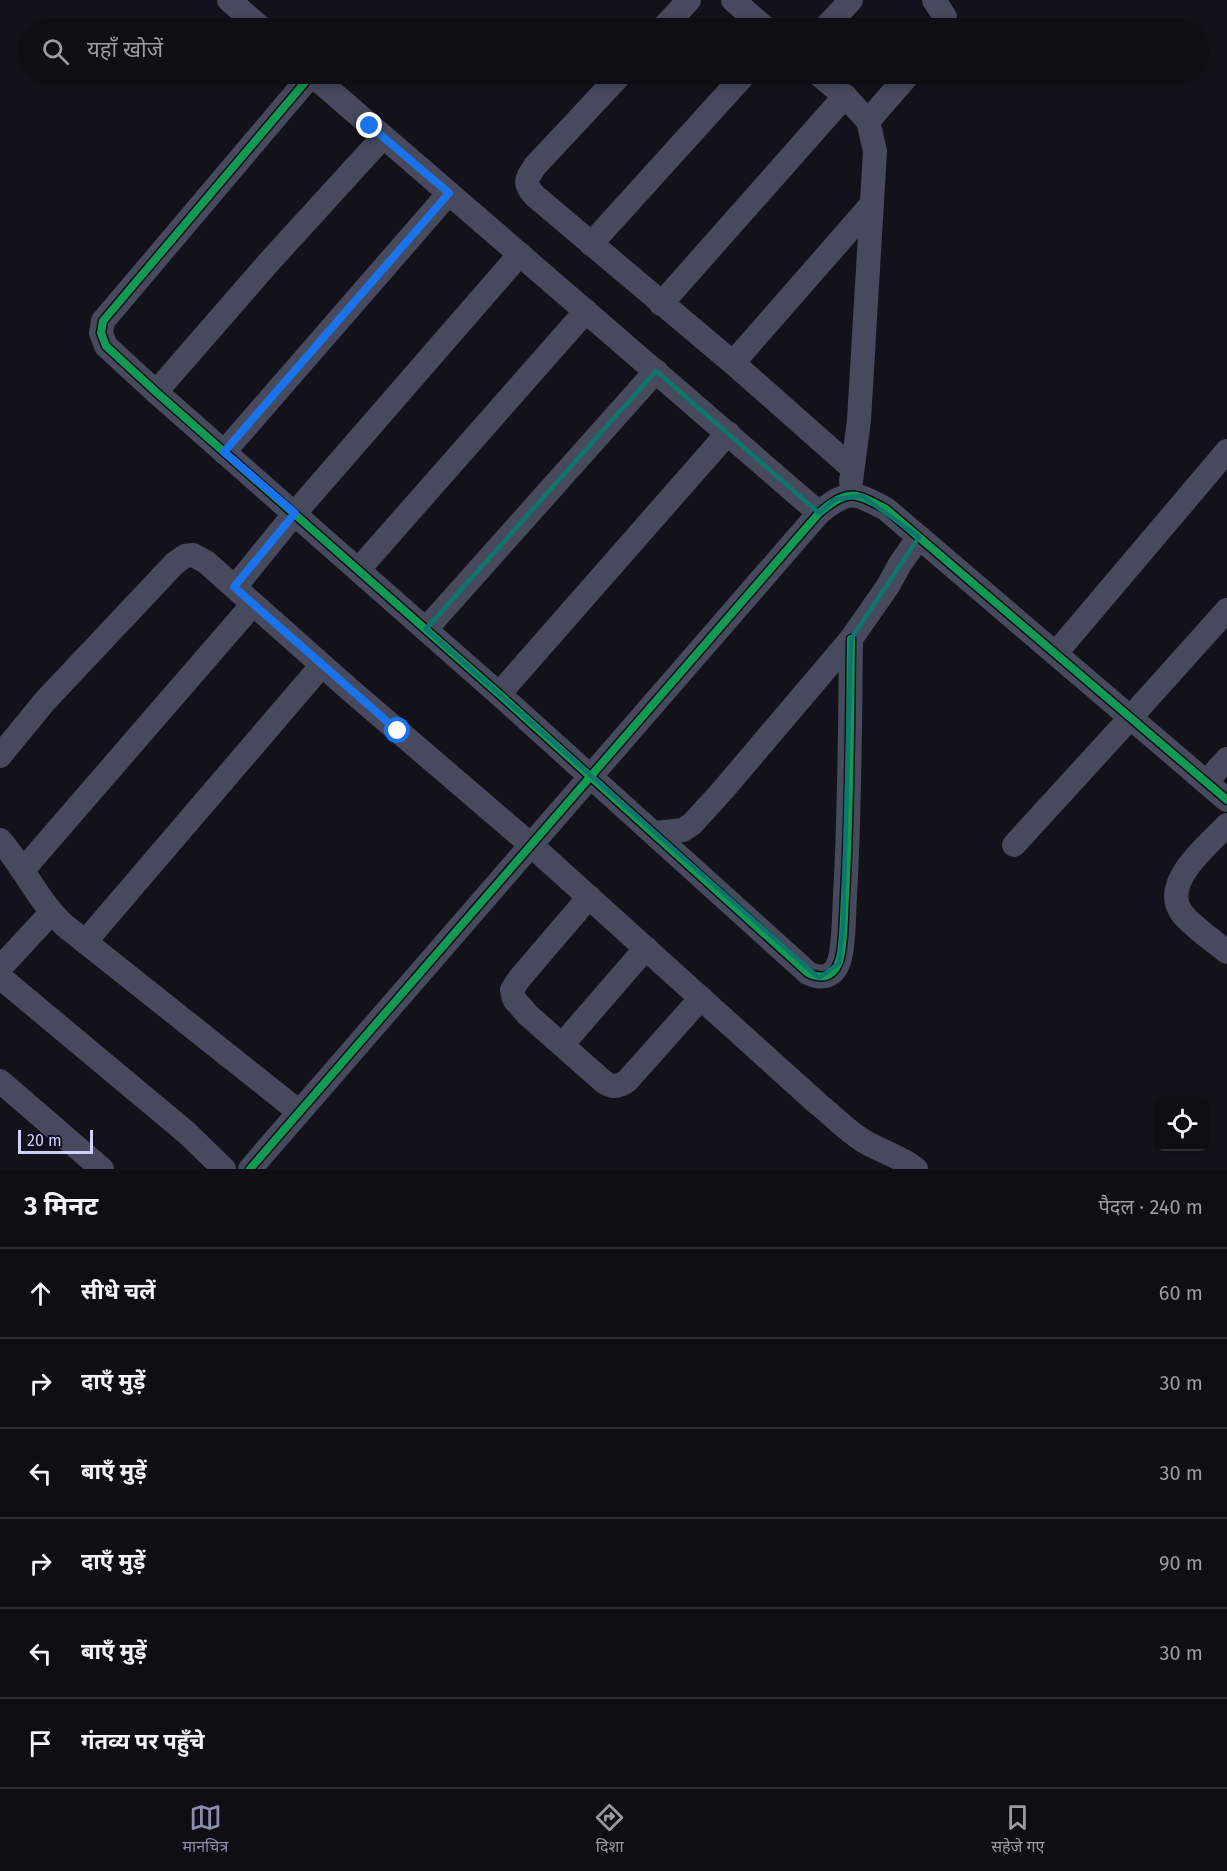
<!DOCTYPE html>
<html lang="hi">
<head>
<meta charset="utf-8">
<style>
	:root { --surface:#0e0e14; --page:#17171d; --text:#f1f3f6; --muted:#9b9ca0; --line:#2e2e34; --accent:#8c8eae }
	body { margin:0; font-family:"Fira Sans","Noto Sans Devanagari",sans-serif; background:var(--page); color:var(--text) }
	.controls { position:absolute; right:18px; bottom:18px; display:grid; overflow:hidden; border-radius:9px; box-shadow:0 3px 9px #0003 }
	.controls button { width:54px; height:54px; display:grid; place-items:center; padding:0; border:0; border-bottom:2px solid var(--line); background:var(--surface); color:var(--text); font:30px sans-serif }
	.scale { position:absolute; left:18px; bottom:15px; width:75px; box-sizing:border-box; padding-left:6px; border:3px solid #ced0fd; border-top:0; font-size:16px; line-height:21px; white-space:nowrap; color:#ced0fd; -webkit-text-stroke:4px #0e0e1f; paint-order:stroke }
	.stop { position:absolute; width:18px; height:18px; margin:-14px; border:4px solid #1a73e8; border-radius:50%; background:#fff }
	.stop.end { background:#1a73e8; border-color:#fff; box-shadow:0 2px 6px #0008 }
	.list { margin:0; padding:0; list-style:none }
	h2 { display:flex; justify-content:space-between; align-items:center; height:78px; margin:0; padding:0 24px; font-size:26px }
	h2 small { font-size:20px; font-weight:400; color:var(--muted) }
	.list li { display:grid; grid-template-columns:39px 1fr auto; gap:18px; align-items:center; box-sizing:border-box; height:90px; padding:0 24px; border-top:2px solid var(--line) }
	.list b { display:block; font-size:22px; white-space:nowrap }
	.list em { font-size:20px; font-style:normal; color:var(--muted) }
	.icon { flex:none; width:33px; height:33px; fill:none; stroke:currentColor; stroke-width:2; stroke-linecap:round; stroke-linejoin:round }
	.map { position:relative; flex:none; width:1227px; height:1169px; overflow:hidden }
	.search { position:absolute; background:var(--surface); box-shadow:0 3px 9px #0003; left:18px; right:18px; top:18px; height:66px; display:flex; align-items:center; gap:15px; box-sizing:border-box; padding:0 21px; border-radius:33px; color:var(--muted); font-size:22px }
	.sheet { height:618px; background:var(--surface) }
	nav { display:flex; justify-content:space-around; align-items:center; box-sizing:border-box; height:84px; border-top:2px solid var(--line); background:var(--surface); font-size:16px; color:var(--muted) }
	nav a { display:grid; justify-items:center; gap:3px }
	nav .on { color:var(--accent) }
	.map>svg:first-child { display:block }
	.lines { fill:none; stroke-linecap:round; stroke-linejoin:round }
	.minor { stroke:#47495c; stroke-width:24 }
	.cycleway-casing { stroke:#0e0e1f; stroke-width:11 }
	.cycleway { stroke:#139951; stroke-width:8 }
	.route { stroke:#1a73e8; stroke-width:8 }
	.marked { fill:none; stroke:#0f766e; stroke-width:4.5; stroke-linejoin:round }
</style>
</head>
<body>
<div class="map">
<svg width="1227" height="1169" viewBox="0 0 1227 1169">
	<rect width="100%" height="100%" fill="#12121b"/>
	<g class="lines">
		<g class="minor">
			<path d="M229,0l32,28"/>
			<path d="M733,0l32,28"/>
			<path d="M934,0l11,17 -1,11"/>
			<path d="M663,28l26,-28"/>
			<path d="M825,28l26,-28"/>
			<path d="M311,74l508,439"/>
			<path d="M312,74l-209,247 -2,12 5,13 50,46 343,302 309,279c12,6 24,5 30,-9 6,-12 6,-53 7,-68 5,-86 5,-172 6,-257"/>
			<path d="M621,74l-86,92c-9,14 -12,17 0,30l198,167 119,105"/>
			<path d="M818,74l27,22 23,25 7,30 -16,269 -8,61"/>
			<path d="M868,121l41,-47"/>
			<path d="M591,244l154,-170"/>
			<path d="M661,304l184,-208"/>
			<path d="M733,363l139,-159"/>
			<path d="M156,392l113,-130 114,-125"/>
			<path d="M224,452l225,-259"/>
			<path d="M359,569l227,-258"/>
			<path d="M235,587l60,-74 225,-259"/>
			<path d="M426,629l230,-258"/>
			<path d="M1056,653l171,-202"/>
			<path d="M499,694l229,-261"/>
			<path d="M0,756l45,-55 130,-138 10,-7 8,-1 13,7 143,127 182,156 286,258c15,12 29,27 45,37 17,11 38,16 54,29"/>
			<path d="M1206,782l21,-23"/>
			<path d="M1227,825c-19,20 -66,57 -46,87 8,12 34,30 46,40"/>
			<path d="M654,833l29,-3 9,-6 31,-34 128,-151 37,-53 12,-22 19,-27"/>
			<path d="M0,840c24,27 38,61 64,85l234,186"/>
			<path d="M1014,845l117,-128 96,-107"/>
			<path d="M23,870l230,-266"/>
			<path d="M589,897l-70,82 -7,11 2,9 14,16 76,67c9,6 14,5 23,-1l74,-83"/>
			<path d="M85,942l237,-277"/>
			<path d="M0,968l51,-55"/>
			<path d="M0,977l187,156 37,36"/>
			<path d="M562,1045l84,-97"/>
			<path d="M0,1081l102,88"/>
			<path d="M250,1169l569,-656c29,-24 35,-21 67,-4l341,291"/>
		</g>
		<g class="cycleway-casing">
			<g id="cycleway">
				<path d="M312,74l-209,247 -2,12 5,13 50,46 343,302 309,279c12,6 24,5 30,-9 6,-12 6,-53 7,-68 5,-86 5,-172 6,-257"/>
				<path d="M250,1169l569,-656c29,-24 35,-21 67,-4l341,291"/>
			</g>
		</g>
		<use href="#cycleway" class="cycleway"/>
	</g>
	<g class="lines">
		<path class="route" d="M370,126l79,67 -225,259 71,61 -61,74 164,144"/>
	</g>
	<path class="marked" d="M656,371l163,142 16,-14 27,-3 57,41 -68,102 -8,288 -4,36 -20,15 -393,-349z"/>
</svg>
<div class="controls">
<button><svg class="icon" aria-label="locate" viewBox="0 0 24 24"><circle cx="12" cy="12" r="6"/><path d="M12 2v4M12 18v4M2 12h4M18 12h4"/></svg></button>
</div>
<div class="scale">20 m</div>
<div class="stop" style="left:398px;top:731px"></div>
<div class="stop end" style="left:370px;top:126px"></div>
<div class="search"><svg class="icon" aria-label="search" viewBox="0 0 24 24"><circle cx="10" cy="10" r="6"/><path d="M15 15l6 6"/></svg>यहाँ खोजें</div>
</div>
<section class="sheet">
<h2>3 मिनट<small>पैदल · 240 m</small></h2>
<ul class="list">
<li><svg class="icon" aria-label="ahead" viewBox="0 0 24 24"><path d="M12 20V5M6 11l6-6 6 6"/></svg><div><b>सीधे चलें</b></div><em>60 m</em></li>
<li><svg class="icon" aria-label="right" viewBox="0 0 24 24"><path d="M7 20v-9h11M14 6l5 5-5 5"/></svg><div><b>दाएँ मुड़ें</b></div><em>30 m</em></li>
<li><svg class="icon" aria-label="left" viewBox="0 0 24 24"><path d="M17 20v-9H6M10 6l-5 5 5 5"/></svg><div><b>बाएँ मुड़ें</b></div><em>30 m</em></li>
<li><svg class="icon" aria-label="right" viewBox="0 0 24 24"><path d="M7 20v-9h11M14 6l5 5-5 5"/></svg><div><b>दाएँ मुड़ें</b></div><em>90 m</em></li>
<li><svg class="icon" aria-label="left" viewBox="0 0 24 24"><path d="M17 20v-9H6M10 6l-5 5 5 5"/></svg><div><b>बाएँ मुड़ें</b></div><em>30 m</em></li>
<li><svg class="icon" aria-label="arrive" viewBox="0 0 24 24"><path d="M6 21V4h12l-3 4 3 4H6"/></svg><div><b>गंतव्य पर पहुँचे</b></div></li>
</ul>
</section>
<nav>
<a class="on"><svg class="icon" aria-label="map" viewBox="0 0 24 24"><path d="M3 6l6-2 6 2 6-2v14l-6 2-6-2-6 2zM9 4v14M15 6v14"/></svg>मानचित्र</a>
<a><svg class="icon" aria-label="directions" viewBox="0 0 24 24"><path d="M12 3l9 9-9 9-9-9zM9 14v-3h6M13 9l2 2-2 2"/></svg>दिशा</a>
<a><svg class="icon" aria-label="saved" viewBox="0 0 24 24"><path d="M7 4h10v16l-5-4-5 4z"/></svg>सहेजे गए</a>
</nav>
</body>
</html>
